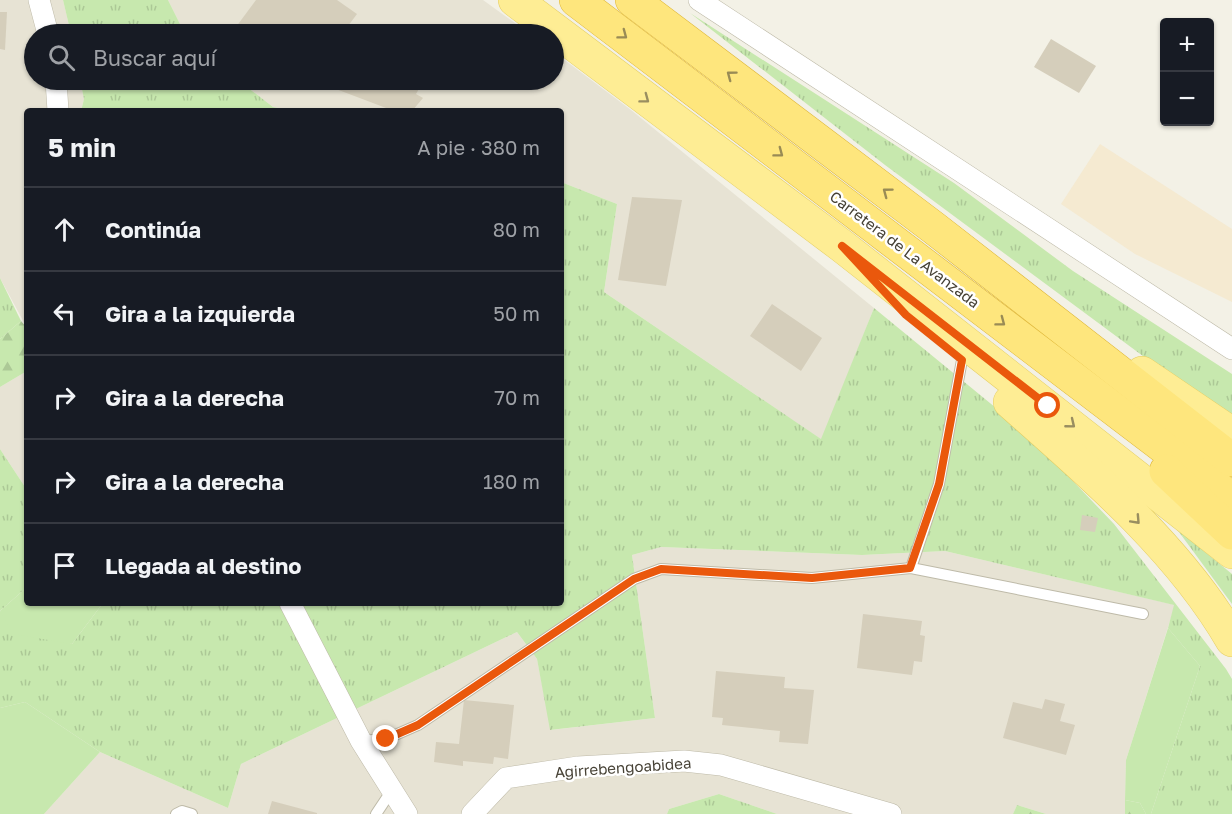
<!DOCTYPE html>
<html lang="es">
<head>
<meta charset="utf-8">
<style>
	:root { --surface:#171b24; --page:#20242c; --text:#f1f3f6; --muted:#9ea1a6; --line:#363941 }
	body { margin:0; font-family:"Golos Text",sans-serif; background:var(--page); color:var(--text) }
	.controls { position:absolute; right:18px; top:18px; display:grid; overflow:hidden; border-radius:6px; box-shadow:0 2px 4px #0004 }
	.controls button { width:54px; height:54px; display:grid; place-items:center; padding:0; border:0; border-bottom:2px solid var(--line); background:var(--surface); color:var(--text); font:30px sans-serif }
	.stop { position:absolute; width:18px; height:18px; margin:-14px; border:4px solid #ea580c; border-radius:50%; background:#fff }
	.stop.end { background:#ea580c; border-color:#fff; box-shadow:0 2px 6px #0008 }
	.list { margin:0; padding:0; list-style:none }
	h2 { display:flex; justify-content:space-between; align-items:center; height:78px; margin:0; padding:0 24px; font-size:26px }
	h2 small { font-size:20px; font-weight:400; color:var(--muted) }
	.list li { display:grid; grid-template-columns:39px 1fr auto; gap:18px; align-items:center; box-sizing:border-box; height:84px; padding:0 24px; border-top:2px solid var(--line) }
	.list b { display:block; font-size:22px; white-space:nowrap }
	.list em { font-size:20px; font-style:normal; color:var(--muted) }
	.icon { flex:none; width:33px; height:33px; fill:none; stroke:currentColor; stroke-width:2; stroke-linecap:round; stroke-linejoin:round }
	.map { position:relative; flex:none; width:1232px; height:814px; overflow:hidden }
	.search { position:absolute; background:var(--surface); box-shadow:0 2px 4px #0004; left:24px; top:24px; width:540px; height:66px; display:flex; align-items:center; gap:15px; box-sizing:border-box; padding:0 21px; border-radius:33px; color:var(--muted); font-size:22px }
	.panel { position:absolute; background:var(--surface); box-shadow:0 2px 4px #0004; left:24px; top:108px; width:540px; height:498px; border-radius:6px }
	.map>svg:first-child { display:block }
	.residential { fill:#e7e3d4 }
	.commercial { fill:#f5ead1 }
	.grass { fill:url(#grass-tufts) }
	.forest { fill:url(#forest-firs) }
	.green { fill:#c7e8ae }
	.building { fill:#d5cebb }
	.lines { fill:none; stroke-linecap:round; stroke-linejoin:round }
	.service-casing { stroke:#bebaa8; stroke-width:12 }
	.minor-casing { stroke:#bebaa8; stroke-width:22 }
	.primary-casing { stroke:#e4cd63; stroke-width:34 }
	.trunk-casing { stroke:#deb535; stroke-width:34 }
	.service { stroke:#fff; stroke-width:10 }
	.minor { stroke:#fff; stroke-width:21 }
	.primary { stroke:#feed94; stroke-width:33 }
	.trunk { stroke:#fee67d; stroke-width:33 }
	.oneway { stroke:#998b55 }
	.oneway2 { stroke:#998e60 }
	.route { stroke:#ea580c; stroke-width:8 }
	.labels { text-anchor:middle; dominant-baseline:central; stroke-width:5; stroke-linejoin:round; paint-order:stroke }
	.street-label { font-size:15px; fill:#464135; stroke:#fff }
</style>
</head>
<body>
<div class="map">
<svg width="1232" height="814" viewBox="0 0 1232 814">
	<defs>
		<pattern id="grass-tufts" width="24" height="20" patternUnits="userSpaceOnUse" patternTransform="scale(1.5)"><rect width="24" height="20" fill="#c7e8ae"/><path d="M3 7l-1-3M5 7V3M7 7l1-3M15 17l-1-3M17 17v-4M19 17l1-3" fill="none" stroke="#acc896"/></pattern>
		<pattern id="forest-firs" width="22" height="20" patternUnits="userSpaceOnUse" patternTransform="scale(1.5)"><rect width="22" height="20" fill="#c7e8ae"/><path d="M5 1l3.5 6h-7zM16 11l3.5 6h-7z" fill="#acc896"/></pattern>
	</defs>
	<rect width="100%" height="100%" fill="#f3f1e6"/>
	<g class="residential">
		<path d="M0,0h63l8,34h-37v46h46l4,19 -3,12h-54v217l-27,-50z"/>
		<path d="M168,0h315l47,34h-345z"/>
		<path d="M554,52l77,58 243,198 -52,132 -218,-148 13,-88 -56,-22v-71h-269l-19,-4 -35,-27h316z"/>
		<path d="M27,371v119l-27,-41v-62z"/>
		<path d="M661,547l201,8 83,-4 230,54 -49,155 -1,54h-79l-29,-9 -4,9h-236l-58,-20 -50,15 -2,5h-623l56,-62 128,56 13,-44 276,-132 20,27 14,71 104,-12 -23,-163z"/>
	</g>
	<path class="commercial" d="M1100,144l132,85v73l-97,-48 -74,-50z"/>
	<g class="grass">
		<path d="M63,0h105l17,34h-114z"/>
		<path d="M690,13l264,170 119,88 159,103v48l-347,-257z"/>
		<path d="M80,80h158l35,27 19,4h-211l3,-12z"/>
		<path d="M561,182l56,22 -13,88 217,147 53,-131 155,127 85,89 112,145 6,10v135h-81l49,-148 -32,-38 6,-23 -229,-54 -83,4 -201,-8 -29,8 23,163 -105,12 -13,-71 -20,-27 -276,132 -13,44 -128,-56 -75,-50 -25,6v-259l27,41v97l-27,24 72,33 31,-41h458z"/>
		<path d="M0,278l21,43 -21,18z"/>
		<path d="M1176,528l56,46v30z"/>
		<path d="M719,794l58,20h-110l2,-5z"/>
	</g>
	<g class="forest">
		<path d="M21,321l6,7v43l-27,16v-48z"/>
		<path d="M1125,800l15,3 6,11h-21z"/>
		<path d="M1017,805l29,9h-33z"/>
	</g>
	<g class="green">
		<path d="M27,587v16h76l-31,41 -59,-10 -13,-23z"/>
		<path d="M1168,628l32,38 -49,148h-5l-6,-11 -15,-3 1,-40z"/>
		<path d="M25,702l75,50 -56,62h-44v-106z"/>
	</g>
	<g class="building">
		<path d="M256,0h81l20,14 -15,20h-104l-5,-3z"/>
		<path d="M0,12h7l-2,38 -5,-1z"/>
		<path d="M361,26l13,8h-19z"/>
		<path d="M1051,39l45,27 -17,27 -45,-26z"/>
		<path d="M322,80h87l11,7 -4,7 7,4 -11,13h-18l-74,-28z"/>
		<path d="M632,197l50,3 -16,86 -48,-6z"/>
		<path d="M772,304l50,34 -21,33 -51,-35z"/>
		<path d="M1082,515l16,3 -3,14 -15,-2z"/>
		<path d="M863,614l59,7 -2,14 5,1 -3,26 -8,-1 -2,14 -55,-7z"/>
		<path d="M716,671l69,6 -1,11 30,2 -6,54 -29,-2 1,-11 -58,-6 1,-7 -11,-1z"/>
		<path d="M1045,699l20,5 -5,17 15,4 -9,30 -63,-17 10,-36 29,7z"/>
		<path d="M464,700l50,5 -6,54 -14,-2 -1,7 -30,-3v5l-29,-4 2,-20 23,2z"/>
		<path d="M272,801l45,12v1h-49z"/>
	</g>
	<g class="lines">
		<g class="service-casing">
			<g id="service">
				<path d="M911,568l28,-84 23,-124"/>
				<path d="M361,741l25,-2 32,-14 216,-146 27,-10 151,9 99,-10 232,46"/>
				<path d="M176,814l6,-3 10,3"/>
				<path d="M376,814l16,-24"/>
			</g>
		</g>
		<g class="minor-casing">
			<g id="minor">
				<path d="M39,0l9,34"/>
				<path d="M699,0l533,349"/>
				<path d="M56,80l2,31"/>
				<path d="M290,603l71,138 46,73"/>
				<path d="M472,814l34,-36 72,-11 106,-6 37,4 170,49"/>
			</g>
		</g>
		<g class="primary-casing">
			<g id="primary">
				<path d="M515,0l327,246 390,306"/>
				<path d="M1142,373l90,61"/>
				<path d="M1010,402c79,70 169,146 222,238"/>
			</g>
		</g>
		<g class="trunk-casing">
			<g id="trunk">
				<path d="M576,0l656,499"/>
				<path d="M632,0l302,228 298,232"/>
				<path d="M1166,471l66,62"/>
			</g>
		</g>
		<use href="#service" class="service"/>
		<use href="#minor" class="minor"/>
		<use href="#primary" class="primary"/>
		<use href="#trunk" class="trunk"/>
	</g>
	<defs><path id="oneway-chevron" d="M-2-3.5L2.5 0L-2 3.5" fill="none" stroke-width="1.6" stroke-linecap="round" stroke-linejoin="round" transform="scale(1.5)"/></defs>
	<g class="oneway">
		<use href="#oneway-chevron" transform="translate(623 35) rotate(37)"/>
		<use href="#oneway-chevron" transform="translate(731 75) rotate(-143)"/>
		<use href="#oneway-chevron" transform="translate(779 153) rotate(37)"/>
		<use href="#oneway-chevron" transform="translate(887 192) rotate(-143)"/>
		<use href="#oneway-chevron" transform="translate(1001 322) rotate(37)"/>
	</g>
	<g class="oneway2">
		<use href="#oneway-chevron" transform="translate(645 99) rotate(37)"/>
		<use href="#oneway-chevron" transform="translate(1071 424) rotate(39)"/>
		<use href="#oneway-chevron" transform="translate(1136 520) rotate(47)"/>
	</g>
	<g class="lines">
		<path class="route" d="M386,739l32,-14 216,-146 27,-10 151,9 98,-10 29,-84 23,-124 -56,-45 -64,-69 206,160"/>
	</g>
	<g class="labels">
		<g class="street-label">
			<text transform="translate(905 249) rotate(37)">Carretera de La Avanzada</text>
			<text transform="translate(623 767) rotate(-4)">Agirrebengoabidea</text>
		</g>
	</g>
</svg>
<div class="controls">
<button>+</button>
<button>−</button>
</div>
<div class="stop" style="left:1048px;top:406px"></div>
<div class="stop end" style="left:386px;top:739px"></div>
<div class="search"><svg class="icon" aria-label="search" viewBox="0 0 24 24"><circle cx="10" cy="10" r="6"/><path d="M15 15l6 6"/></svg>Buscar aquí</div>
<section class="panel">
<h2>5 min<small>A pie · 380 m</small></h2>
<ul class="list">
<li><svg class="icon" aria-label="ahead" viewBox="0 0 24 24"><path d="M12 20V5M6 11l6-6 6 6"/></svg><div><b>Continúa</b></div><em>80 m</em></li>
<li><svg class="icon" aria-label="left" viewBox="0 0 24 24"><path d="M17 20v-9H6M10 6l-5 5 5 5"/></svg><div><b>Gira a la izquierda</b></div><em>50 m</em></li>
<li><svg class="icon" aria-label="right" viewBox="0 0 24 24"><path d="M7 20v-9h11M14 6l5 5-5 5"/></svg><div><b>Gira a la derecha</b></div><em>70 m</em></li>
<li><svg class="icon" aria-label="right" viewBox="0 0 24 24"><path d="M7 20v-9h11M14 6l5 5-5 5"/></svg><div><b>Gira a la derecha</b></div><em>180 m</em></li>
<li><svg class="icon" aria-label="arrive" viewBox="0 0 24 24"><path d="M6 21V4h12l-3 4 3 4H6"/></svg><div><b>Llegada al destino</b></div></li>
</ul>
</section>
</div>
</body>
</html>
